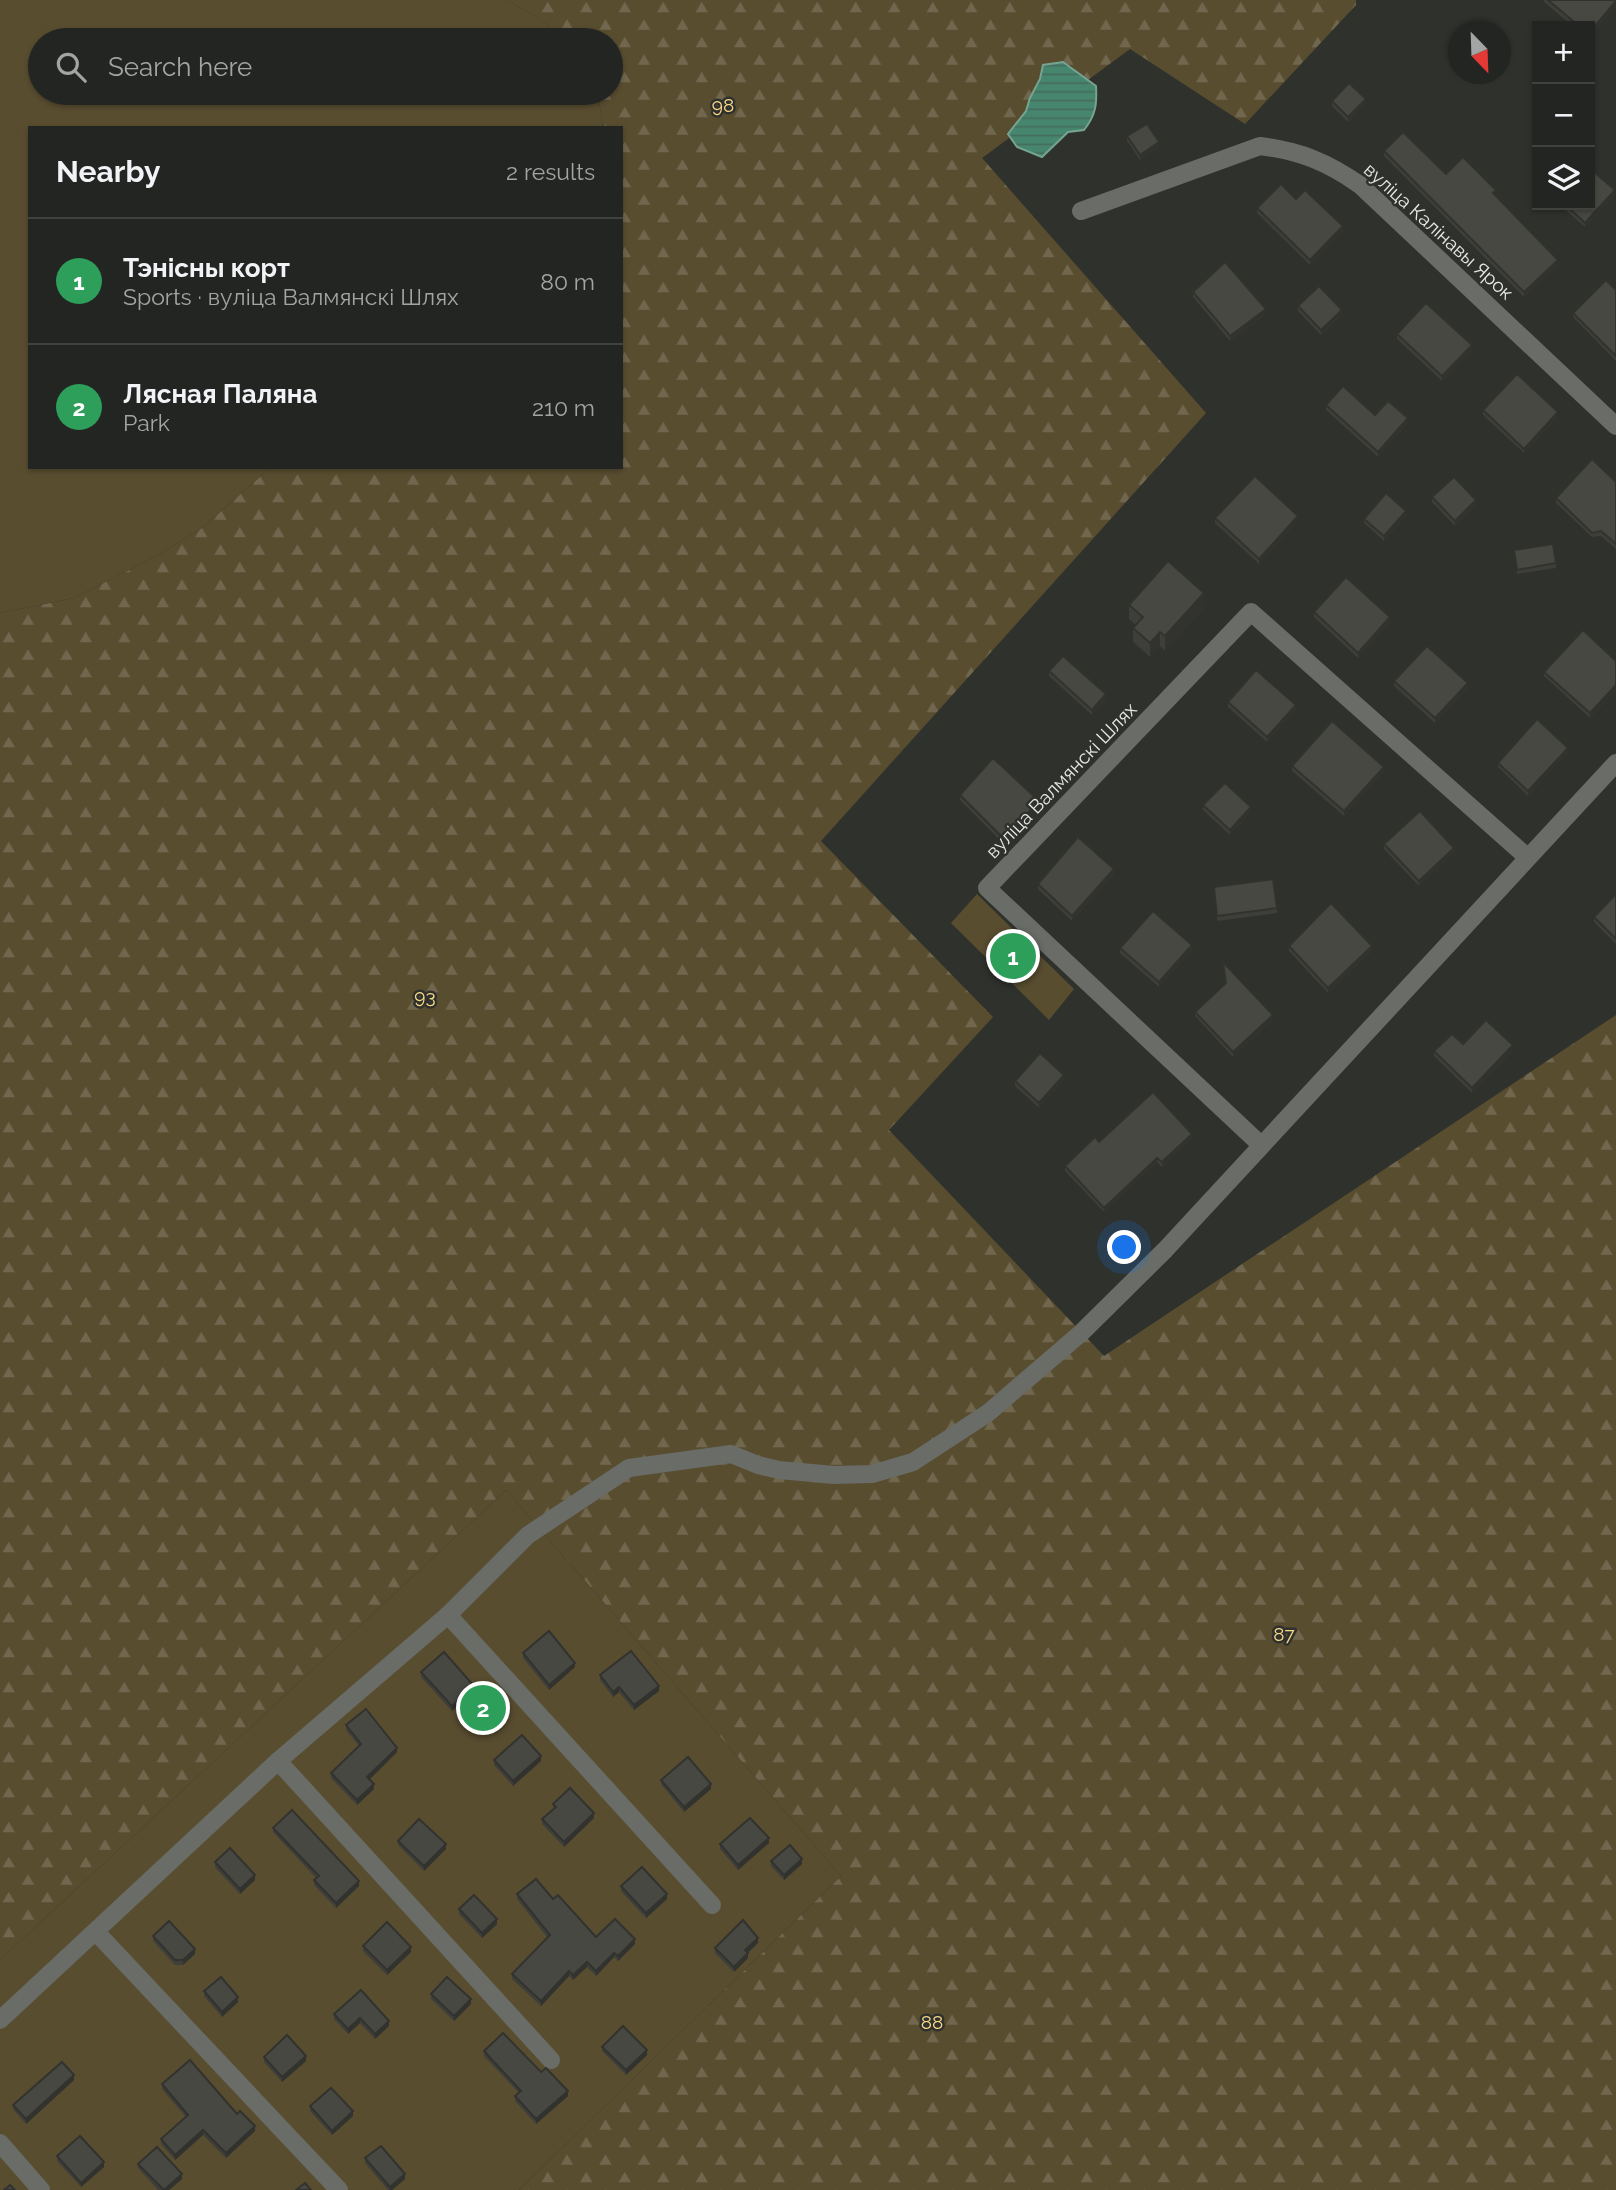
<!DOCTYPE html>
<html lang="en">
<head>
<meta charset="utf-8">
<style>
	:root { --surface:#232522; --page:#2b2d2a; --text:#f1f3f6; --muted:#a3a5a5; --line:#404240; --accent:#1a73e8 }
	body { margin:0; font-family:Raleway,sans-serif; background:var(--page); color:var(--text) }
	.controls { position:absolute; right:21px; top:21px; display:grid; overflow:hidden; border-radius:0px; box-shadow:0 2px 5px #0004 }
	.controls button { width:63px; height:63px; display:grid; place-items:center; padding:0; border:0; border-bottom:2px solid var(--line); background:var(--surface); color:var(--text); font:35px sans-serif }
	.compass { position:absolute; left:1448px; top:21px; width:63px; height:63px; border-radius:50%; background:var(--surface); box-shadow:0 2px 5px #0004; rotate:157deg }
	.you { position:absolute; left:1125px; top:1248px; width:24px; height:24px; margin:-18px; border:5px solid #fff; border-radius:50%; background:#1a73e8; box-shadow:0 0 0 10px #1a73e833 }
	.badge { display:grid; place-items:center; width:46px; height:46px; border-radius:50%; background:var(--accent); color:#fff; font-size:23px; font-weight:700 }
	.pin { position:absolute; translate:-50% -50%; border:4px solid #fff; box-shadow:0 2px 7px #0006 }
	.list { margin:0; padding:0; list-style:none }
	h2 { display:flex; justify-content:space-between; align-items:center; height:91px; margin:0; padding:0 28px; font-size:30px }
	h2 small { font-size:23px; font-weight:400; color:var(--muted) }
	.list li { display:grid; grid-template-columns:46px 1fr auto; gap:21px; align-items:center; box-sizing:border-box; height:126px; padding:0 28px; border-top:2px solid var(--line) }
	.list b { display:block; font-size:26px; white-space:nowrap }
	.list p { margin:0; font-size:23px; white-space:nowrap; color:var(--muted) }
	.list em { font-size:23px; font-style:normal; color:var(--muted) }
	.icon { flex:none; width:38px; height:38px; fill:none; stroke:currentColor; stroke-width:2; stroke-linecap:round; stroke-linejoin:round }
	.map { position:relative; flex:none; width:1616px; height:2190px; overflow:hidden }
	.search { position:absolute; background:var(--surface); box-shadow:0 2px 5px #0004; left:28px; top:28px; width:595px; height:77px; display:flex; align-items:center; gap:18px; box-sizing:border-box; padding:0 24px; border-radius:38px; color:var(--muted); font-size:26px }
	.panel { position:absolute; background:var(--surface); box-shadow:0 2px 5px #0004; left:28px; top:126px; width:595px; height:343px; border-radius:0px }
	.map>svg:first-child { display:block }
	.forest { fill:url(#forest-firs) }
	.garden { fill:#594d30 }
	.water { fill:url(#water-rules); stroke:#76a493; stroke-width:2 }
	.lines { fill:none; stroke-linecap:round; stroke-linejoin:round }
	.minor { stroke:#696c67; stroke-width:18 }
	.wall { fill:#3e3e3a }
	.shaded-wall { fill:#32322f }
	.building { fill:#484843; stroke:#32322f; stroke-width:2 }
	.labels { text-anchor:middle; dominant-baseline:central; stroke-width:5; stroke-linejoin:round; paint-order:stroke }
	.park-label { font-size:19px; fill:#fbd888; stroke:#2f312d }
	.street-label { font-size:19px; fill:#e7e9e6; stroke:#2f312d }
</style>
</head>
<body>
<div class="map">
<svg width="1616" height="2190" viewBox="0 0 1616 2190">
	<defs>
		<pattern id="forest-firs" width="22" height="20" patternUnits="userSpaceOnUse" patternTransform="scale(1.75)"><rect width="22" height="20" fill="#594d30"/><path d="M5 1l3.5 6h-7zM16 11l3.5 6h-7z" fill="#71674e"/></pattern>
		<pattern id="water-rules" width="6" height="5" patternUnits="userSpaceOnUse" patternTransform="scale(1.75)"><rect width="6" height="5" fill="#46866f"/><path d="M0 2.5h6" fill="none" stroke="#466c5e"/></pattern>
	</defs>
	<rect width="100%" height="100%" fill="#2f312d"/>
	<path class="forest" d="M506,0h850v5l-111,119 -115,-75 -148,109 224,255 -385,428 172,176 -104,113 215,226 512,-341v1175h-1097l322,-314 -335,-386 -506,470v-1347l74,-15 84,-43 44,-27 69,-61h350v-339h-18l-4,-27 -4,-8h16v-53h-46l-25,-21z"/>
	<g class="garden">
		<path d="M0,0h506l34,19 25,21h-525v53h555l4,8 4,27h-573v339h241l-69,61 -44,27 -84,43 -74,15z"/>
		<path d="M977,894l97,95 -25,31 -98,-97z"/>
		<path d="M506,1490l335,386 -322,314h-519v-230z"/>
	</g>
	<path class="water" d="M1063,62l33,24c1,18 0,29 -12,44l-16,2 -26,25 -25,-10 -9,-13 18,-23 4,-13 10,-19 3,-14z"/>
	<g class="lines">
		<g class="minor">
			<path d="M1081,211l179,-65c40,5 67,16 100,39l256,241"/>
			<path d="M1261,1145l-274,-257 264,-276 276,245"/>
			<path d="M448,1615l264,290"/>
			<path d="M278,1761l273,299"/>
			<path d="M96,1932l243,258"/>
			<path d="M0,2020l278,-259 170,-146 80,-80 101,-67 102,-14 27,11 21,5 55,5 38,-1 41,-12 75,-49 93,-80 84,-83 451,-487"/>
			<path d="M0,2143l41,47"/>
		</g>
	</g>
	<g class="wall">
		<path d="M1544,0h72v6l-26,31v-11h-17l-29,-24z"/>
		<path d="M1332,101l34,2 -18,19 -16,-16z"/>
		<path d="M1127,136l32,11 -19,13 -13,-19z"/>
		<path d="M1384,151l62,23 50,21 -1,1 63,69 -34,32 -140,-141z"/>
		<path d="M1615,195l-30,32 -25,-22h30z"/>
		<path d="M1296,199l47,32 -33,34 -53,-52v-5z"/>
		<path d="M1616,290v71l-43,-44v-4z"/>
		<path d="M1193,292l73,22 -36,27 -37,-44z"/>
		<path d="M1298,306l44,8 -21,21 -23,-24z"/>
		<path d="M1397,334l75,16 -30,31 -45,-42z"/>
		<path d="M1326,405l49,10 33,8 -30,34 -52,-47z"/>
		<path d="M1483,410l75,6 -34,37 -41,-38z"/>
		<path d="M1616,482v67l-15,-13 -9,1 -36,-34v-5z"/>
		<path d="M1432,497l44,8 -21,21 -23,-24z"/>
		<path d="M1406,516l-22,25 -20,-18v-4z"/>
		<path d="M1215,518l83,3 -39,43 -44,-41z"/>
		<path d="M1514,550l42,13v5l-39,6z"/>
		<path d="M1129,605l75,2 -39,44 -5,-5 -10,11 -17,-15v-14l3,-3 -7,-6z"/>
		<path d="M1314,612l76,10 -32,36 -44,-41z"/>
		<path d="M1616,661v29l-26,28 -46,-42v-4z"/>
		<path d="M1049,671l57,28 -14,16 -43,-39z"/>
		<path d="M1394,681l74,7 -33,35 -41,-37z"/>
		<path d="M1228,702l68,8 -29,32 -39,-35z"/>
		<path d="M1568,752l-40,44 -30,-29v-4z"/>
		<path d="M1292,766l92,5 -40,45 -52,-45z"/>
		<path d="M960,795l79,11 -35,38 -44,-44z"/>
		<path d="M1203,805l48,7 -21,23 -27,-25z"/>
		<path d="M1384,844l70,9 -35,33 -35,-37z"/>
		<path d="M1114,874l-42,47 -34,-32v-5z"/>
		<path d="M1214,887l63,21v5l-60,8z"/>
		<path d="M1616,894v50l-22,-22v-5z"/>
		<path d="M1289,946l83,5 -44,42 -39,-42z"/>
		<path d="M1120,948l72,2 -33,37 -39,-34z"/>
		<path d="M1223,962l50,58 -40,37 -38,-41v-4l30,-29z"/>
		<path d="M1463,1044l50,6 -41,43 -38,-37v-5z"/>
		<path d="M1064,1080l-25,28 -24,-22v-5z"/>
		<path d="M1192,1139l-30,28 -5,-5 -53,50 -39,-41v-5z"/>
		<path d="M523,1653l52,14 -26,23 -26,-32z"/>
		<path d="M421,1672l53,19 -22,20 -31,-34z"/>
		<path d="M600,1675l59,16 -25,19 -15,-18 -6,5 -13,-17z"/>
		<path d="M346,1725l51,27 -27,27 4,10 -17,16 -26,-27v-5l28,-27 -13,-16z"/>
		<path d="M494,1760l47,1 -28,25 -19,-21z"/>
		<path d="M661,1780l50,9 -27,23 -23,-28z"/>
		<path d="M553,1804l41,14 -30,29 -22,-23v-5l11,-10z"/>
		<path d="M273,1828l86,58 -23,22 -22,-23v-5l2,-2 -43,-46z"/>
		<path d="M398,1841l48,8 -22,22 -26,-26z"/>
		<path d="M769,1843l-31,27 -18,-21v-5z"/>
		<path d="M771,1861l31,3 -18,16 -13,-14z"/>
		<path d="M215,1862l40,18 -15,14 -25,-27z"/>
		<path d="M621,1886l46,13 -21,19 -25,-27z"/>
		<path d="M517,1894l36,5 43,38 39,7 -17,17 -4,-4 -18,19 -9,-9 -14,13 -4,-4 -28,30 -29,-27v-5l35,-37 -30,-38z"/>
		<path d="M459,1909l38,15 -15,14 -23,-24z"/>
		<path d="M153,1936l42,18 -12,11h-8l-22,-24z"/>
		<path d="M758,1943l-10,10v5l-14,14 -19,-19v-5z"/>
		<path d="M363,1946l48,6 -24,23 -24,-24z"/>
		<path d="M361,1990l28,36 -14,13 -15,-16 -12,11 -14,-15v-5z"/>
		<path d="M204,1991l34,11 -16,15 -18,-21z"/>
		<path d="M431,1994l40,10 -17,17 -23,-22z"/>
		<path d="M602,2047l45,8 -21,20 -24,-24z"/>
		<path d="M484,2051l84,45 -32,28 -21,-23v-5l4,-3 -35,-37z"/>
		<path d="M264,2057l42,4 -24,21 -18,-20z"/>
		<path d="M74,2080l-48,44 -13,-15v-4z"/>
		<path d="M162,2084l75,30 18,17 -29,27 -23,-23 -28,25 -14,-16v-5l25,-22 -24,-28z"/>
		<path d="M310,2106l43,10 -21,19 -22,-24z"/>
		<path d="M57,2156l47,11 -23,20 -24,-26z"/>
		<path d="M365,2158l40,21 -13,11h-4l-23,-27z"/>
		<path d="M138,2164l44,15 -13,11h-11l-20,-22z"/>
	</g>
	<g class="shaded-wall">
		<path d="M1616,1v5l-26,31v-5z"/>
		<path d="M1366,99v4l-18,19v-5z"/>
		<path d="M1159,142v5l-19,13v-5z"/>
		<path d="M1615,190v5l-30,32v-4z"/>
		<path d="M1343,226v5l-33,34v-5z"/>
		<path d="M1558,260v5l-34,32v-5z"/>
		<path d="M1266,309v5l-36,27v-5z"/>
		<path d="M1342,310v4l-21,21v-5z"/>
		<path d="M1472,345v5l-30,31v-5z"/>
		<path d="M1558,412v4l-34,37v-4z"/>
		<path d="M1408,418v5l-30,34v-5z"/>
		<path d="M1476,500v5l-21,21v-5z"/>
		<path d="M1406,511v5l-22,25v-5z"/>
		<path d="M1298,516v5l-39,43v-5z"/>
		<path d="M1204,593v14l-39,44v-15z"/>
		<path d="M1390,617v5l-32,36v-5z"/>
		<path d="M1160,632v14l-10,11v-14z"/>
		<path d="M1468,683v5l-33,35v-5z"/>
		<path d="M1616,685v5l-26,28v-5z"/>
		<path d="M1106,694v5l-14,16v-5z"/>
		<path d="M1296,705v5l-29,32v-5z"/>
		<path d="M1568,748v4l-40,44v-5z"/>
		<path d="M1384,767v4l-40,45v-5z"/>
		<path d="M1039,801v5l-35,38v-5z"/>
		<path d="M1251,807v5l-21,23v-5z"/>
		<path d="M1454,848v5l-35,33v-5z"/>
		<path d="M1114,869v5l-42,47v-5z"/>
		<path d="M1192,945v5l-33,37v-5z"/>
		<path d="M1372,946v5l-44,42v-5z"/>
		<path d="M1273,1015v5l-40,37v-5z"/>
		<path d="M1513,1045v5l-41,43v-5z"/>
		<path d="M1064,1075v5l-25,28v-5z"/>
		<path d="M1192,1134v5l-30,28v-5z"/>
		<path d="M1157,1158v4l-53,50v-4z"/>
		<path d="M575,1663v4l-26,23v-5z"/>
		<path d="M474,1686v5l-22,20v-5z"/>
		<path d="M659,1686v5l-25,19v-5z"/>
		<path d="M619,1687v5l-6,5v-5z"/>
		<path d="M397,1748v4l-30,30v-5z"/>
		<path d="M541,1756v5l-28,25v-5z"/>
		<path d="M374,1784v5l-17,16v-5z"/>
		<path d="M711,1784v5l-27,23v-5z"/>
		<path d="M594,1813v5l-30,29v-5z"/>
		<path d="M769,1838v5l-31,27v-5z"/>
		<path d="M446,1844v5l-22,22v-5z"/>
		<path d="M802,1859v5l-18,16v-5z"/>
		<path d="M255,1875v5l-15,14v-5z"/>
		<path d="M359,1881v5l-23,22v-5z"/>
		<path d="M667,1894v5l-21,19v-5z"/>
		<path d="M497,1919v5l-15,14v-5z"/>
		<path d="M758,1938v5l-13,12v-5z"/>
		<path d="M635,1939v5l-17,17v-5z"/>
		<path d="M411,1947v5l-24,23v-5z"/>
		<path d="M195,1949v5l-12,11v-5z"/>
		<path d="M614,1953v4l-18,19v-5z"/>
		<path d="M748,1953v5l-14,14v-5z"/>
		<path d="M587,1962v5l-14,13v-5z"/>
		<path d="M569,1971v5l-28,30v-5z"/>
		<path d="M238,1997v5l-16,15v-5z"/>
		<path d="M471,1999v5l-17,17v-5z"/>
		<path d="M360,2018v5l-12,11v-5z"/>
		<path d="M389,2021v5l-14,13v-5z"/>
		<path d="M647,2050v5l-21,20v-5z"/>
		<path d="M306,2056v5l-24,21v-5z"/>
		<path d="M74,2075v5l-48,44v-5z"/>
		<path d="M568,2091v5l-32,28v-5z"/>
		<path d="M353,2111v5l-21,19v-4z"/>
		<path d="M255,2126v5l-29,27v-5z"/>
		<path d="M203,2130v5l-28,25v-5z"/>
		<path d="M104,2162v5l-23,20v-4z"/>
		<path d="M182,2174v5l-13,11h-5z"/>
		<path d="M405,2174v5l-13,11h-2v-3z"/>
	</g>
	<g class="building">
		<path d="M1548,0h68v1l-26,31v-6h-11z"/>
		<path d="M1349,83l17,16 -18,18 -16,-16z"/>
		<path d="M1147,124l12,18 -19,13 -13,-19z"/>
		<path d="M1403,132l43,42 17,-17 33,33 -3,3 65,67 -34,32 -140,-141z"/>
		<path d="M1594,172l21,18 -30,33 -19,-18h24v-28z"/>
		<path d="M1281,184l15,15 9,-9 38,36 -33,34 -53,-52z"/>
		<path d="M1225,262l41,47 -36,27 -37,-44z"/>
		<path d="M1606,280l10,10v66l-43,-43z"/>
		<path d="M1319,286l23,24 -21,20 -23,-24z"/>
		<path d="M1426,303l46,42 -30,31 -45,-42z"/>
		<path d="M1517,374l41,38 -34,37 -41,-39z"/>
		<path d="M1343,386l32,29 13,-14 20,17 -30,34 -52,-47z"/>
		<path d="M1592,459l24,23v62l-15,-13 -9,2 -36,-35z"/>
		<path d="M1255,476l43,40 -39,43 -44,-41z"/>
		<path d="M1454,477l22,23 -21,21 -23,-24z"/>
		<path d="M1386,493l20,18 -22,25 -20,-17z"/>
		<path d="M1553,544l3,19 -39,7 -3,-20z"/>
		<path d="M1168,561l36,32 -39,43 -5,-4 -10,11 -17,-15 10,-11 -14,-12z"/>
		<path d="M1346,577l44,40 -32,36 -44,-41z"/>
		<path d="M1583,630l33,31v24l-26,28 -46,-41z"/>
		<path d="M1427,646l41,37 -33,35 -41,-37z"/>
		<path d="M1063,656l43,38 -14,16 -43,-39z"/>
		<path d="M1256,670l40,35 -29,32 -39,-35z"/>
		<path d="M1537,719l31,29 -40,43 -30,-28z"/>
		<path d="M1332,721l52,46 -40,44 -52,-45z"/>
		<path d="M993,758l46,43 -35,38 -44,-44z"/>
		<path d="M1225,783l26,24 -21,23 -27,-25z"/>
		<path d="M1420,811l34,37 -35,33 -35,-37z"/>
		<path d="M1078,837l36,32 -42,47 -34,-32z"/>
		<path d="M1273,879l4,29 -60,8 -3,-29z"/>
		<path d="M1616,894v45l-22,-22z"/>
		<path d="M1331,903l41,43 -44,42 -39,-42z"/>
		<path d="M1153,911l39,34 -33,37 -39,-34z"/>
		<path d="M1223,962l50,53 -40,37 -38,-40 31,-29z"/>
		<path d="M1486,1020l27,25 -41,43 -38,-37 18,-17 11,10z"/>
		<path d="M1040,1053l24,22 -25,28 -24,-22z"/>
		<path d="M1153,1092l39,42 -30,28 -5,-4 -53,50 -39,-42 30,-29 4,5z"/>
		<path d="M549,1631l26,32 -26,22 -26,-32z"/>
		<path d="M631,1651l28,35 -25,19 -15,-18 -6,5 -13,-17z"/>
		<path d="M444,1652l30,34 -22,20 -31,-34z"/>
		<path d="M366,1709l31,39 -30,29 7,7 -17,16 -26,-27 30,-29 -15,-19z"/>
		<path d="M522,1735l19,21 -28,25 -19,-21z"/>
		<path d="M688,1757l23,27 -27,23 -23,-27z"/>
		<path d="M570,1788l24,25 -30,29 -22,-23 14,-12 -3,-3z"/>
		<path d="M292,1810l67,71 -23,22 -22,-23 5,-4 -46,-48z"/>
		<path d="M750,1818l19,20 -31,27 -18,-21z"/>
		<path d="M419,1819l27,25 -22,22 -26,-25z"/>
		<path d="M790,1845l12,14 -18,16 -13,-14z"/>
		<path d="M230,1848l25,27 -15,14 -25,-27z"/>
		<path d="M642,1867l25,27 -21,19 -25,-27z"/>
		<path d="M536,1879l17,20 5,-4 38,42 19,-18 20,20 -17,17 -4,-3 -18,18 -9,-9 -14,13 -4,-4 -28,30 -29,-27 38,-39 -33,-41z"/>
		<path d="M474,1895l23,24 -15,14 -23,-24z"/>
		<path d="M743,1920l15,18 -13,12 3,3 -14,14 -19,-19z"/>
		<path d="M169,1921l26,28 -12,11h-8l-22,-24z"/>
		<path d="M387,1922l24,25 -24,23 -24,-24z"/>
		<path d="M221,1977l17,20 -16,15 -18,-21z"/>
		<path d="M447,1977l24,22 -17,17 -23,-22z"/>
		<path d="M361,1990l28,31 -14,13 -15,-16 -12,11 -14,-15z"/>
		<path d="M623,2026l24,24 -21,20 -24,-23z"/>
		<path d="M503,2033l38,39 5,-4 22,23 -32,28 -21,-23 6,-5 -37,-40z"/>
		<path d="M287,2035l19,21 -24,21 -18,-20z"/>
		<path d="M190,2060l47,54 3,-3 15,15 -29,27 -23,-23 -28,25 -14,-16 27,-24 -26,-31z"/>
		<path d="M62,2062l12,13 -48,44 -13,-14z"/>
		<path d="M331,2088l22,23 -21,20 -22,-25z"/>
		<path d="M80,2136l24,26 -23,21 -24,-27z"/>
		<path d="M381,2146l24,28 -15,13 -25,-29z"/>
		<path d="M157,2147l25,27 -18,16 -26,-26z"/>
		<path d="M305,2183l6,7h-15z"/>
		<path d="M10,2185l5,5h-11z"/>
	</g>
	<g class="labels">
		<g class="park-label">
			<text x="723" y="105">98</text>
			<text x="425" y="996">93</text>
			<text x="1284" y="1634">87</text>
			<text x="932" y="2022">88</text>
		</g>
		<g class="street-label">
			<text transform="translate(1439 231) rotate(42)">вуліца Калінавы Ярок</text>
			<text transform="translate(1061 780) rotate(-46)">вуліца Валмянскі Шлях</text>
		</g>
	</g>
</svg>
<div class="controls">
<button>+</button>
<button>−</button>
<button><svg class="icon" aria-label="layers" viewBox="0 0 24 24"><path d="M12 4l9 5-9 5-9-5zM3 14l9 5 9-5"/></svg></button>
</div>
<svg class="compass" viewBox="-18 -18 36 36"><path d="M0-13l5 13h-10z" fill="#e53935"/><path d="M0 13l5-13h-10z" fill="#a3a5a5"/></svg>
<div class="you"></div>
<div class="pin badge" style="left:1013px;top:956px;background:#2e9e5b">1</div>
<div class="pin badge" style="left:483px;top:1708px;background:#2e9e5b">2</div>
<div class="search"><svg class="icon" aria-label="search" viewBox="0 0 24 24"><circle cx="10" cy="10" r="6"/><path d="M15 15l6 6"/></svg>Search here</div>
<section class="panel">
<h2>Nearby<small>2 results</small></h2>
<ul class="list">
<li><span class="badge" style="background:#2e9e5b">1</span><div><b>Тэнісны корт</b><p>Sports · вуліца Валмянскі Шлях</p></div><em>80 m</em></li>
<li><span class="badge" style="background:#2e9e5b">2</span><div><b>Лясная Паляна</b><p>Park</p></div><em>210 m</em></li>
</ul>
</section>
</div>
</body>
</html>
